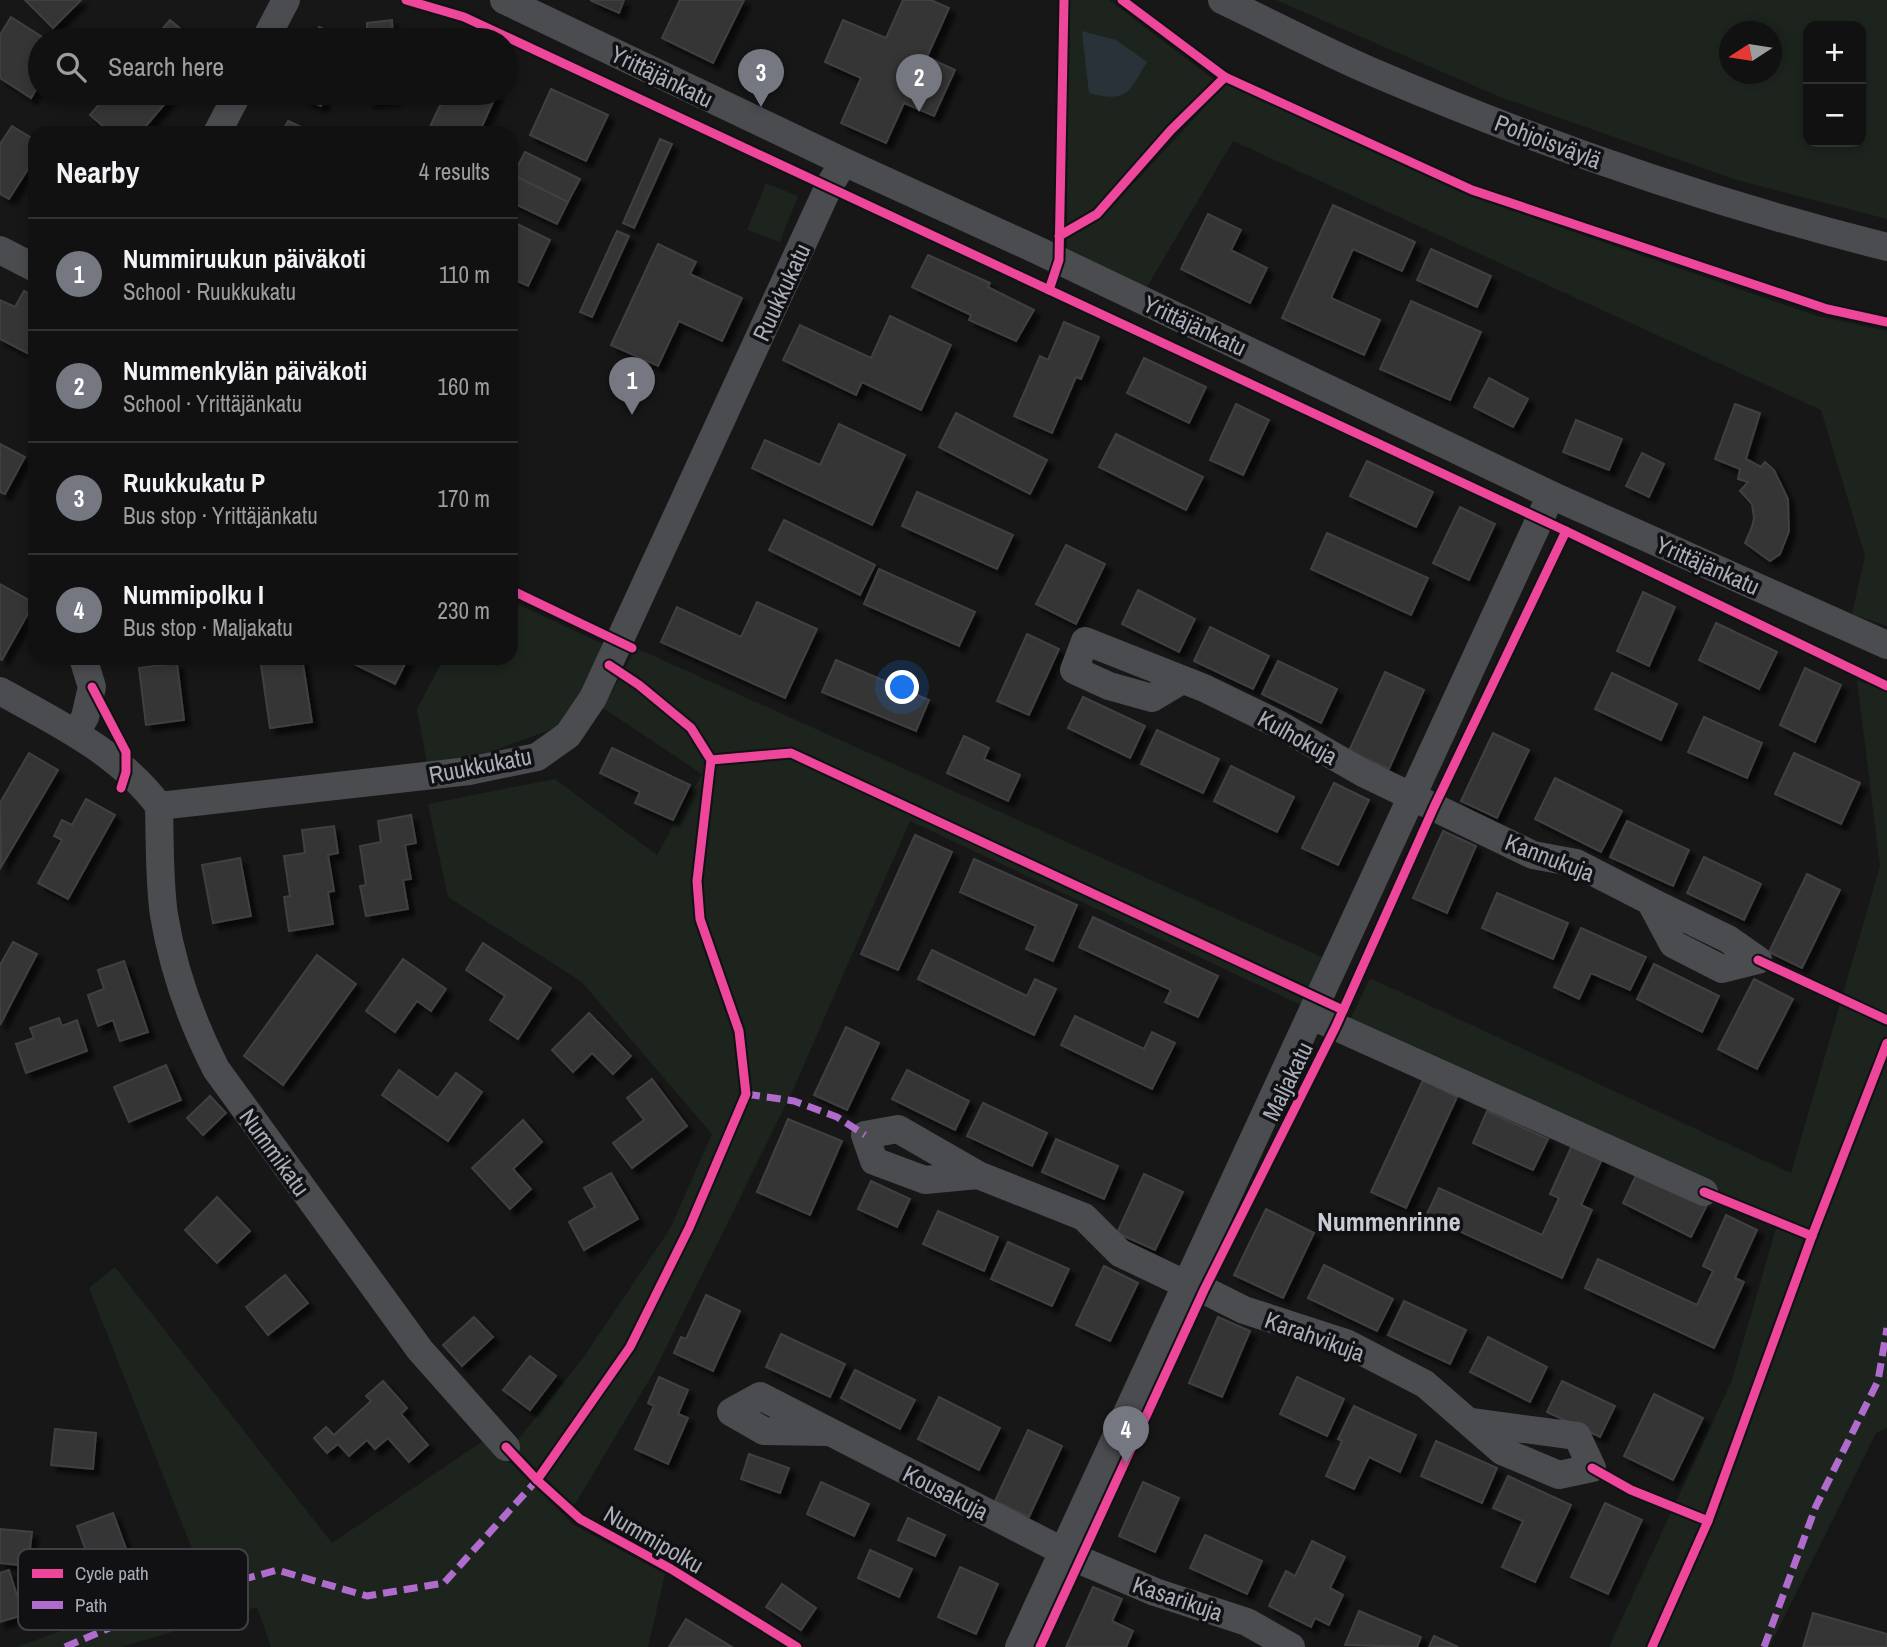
<!DOCTYPE html>
<html lang="en">
<head>
<meta charset="utf-8">
<style>
	:root { --surface:#111; --page:#1e1f1f; --text:#f1f3f6; --muted:#9c9d9f; --line:#303131; --accent:#757880 }
	body { margin:0; font-family:"Archivo Narrow",sans-serif; background:var(--page); color:var(--text) }
	.controls { position:absolute; right:21px; top:21px; display:grid; overflow:hidden; border-radius:14px; box-shadow:0 4px 10px #0003 }
	.controls button { width:63px; height:63px; display:grid; place-items:center; padding:0; border:0; border-bottom:2px solid var(--line); background:var(--surface); color:var(--text); font:35px sans-serif }
	.compass { position:absolute; left:1719px; top:21px; width:63px; height:63px; border-radius:50%; background:var(--surface); box-shadow:0 4px 10px #0003; rotate:258deg }
	.you { position:absolute; left:903px; top:688px; width:24px; height:24px; margin:-18px; border:5px solid #fff; border-radius:50%; background:#1a73e8; box-shadow:0 0 0 10px #1a73e833 }
	.badge { display:grid; place-items:center; width:46px; height:46px; border-radius:50%; background:var(--accent); color:#fff; font-size:23px; font-weight:700 }
	.pin { position:absolute; translate:-50% -58px; filter:drop-shadow(0 2px 4px #0008) }
	.pin::after { content:''; position:absolute; top:37px; width:24px; height:21px; background:inherit; clip-path:polygon(0 0,100% 0,50% 100%) }
	.list { margin:0; padding:0; list-style:none }
	h2 { display:flex; justify-content:space-between; align-items:center; height:91px; margin:0; padding:0 28px; font-size:30px }
	h2 small { font-size:23px; font-weight:400; color:var(--muted) }
	.list li { display:grid; grid-template-columns:46px 1fr auto; gap:21px; align-items:center; box-sizing:border-box; height:112px; padding:0 28px; border-top:2px solid var(--line) }
	.list b { display:block; font-size:26px; white-space:nowrap }
	.list p { margin:0; font-size:23px; white-space:nowrap; color:var(--muted) }
	.list em { font-size:23px; font-style:normal; color:var(--muted) }
	.icon { flex:none; width:38px; height:38px; fill:none; stroke:currentColor; stroke-width:2; stroke-linecap:round; stroke-linejoin:round }
	.map { position:relative; flex:none; width:1887px; height:1647px; overflow:hidden }
	.search { position:absolute; background:var(--surface); box-shadow:0 4px 10px #0003; left:28px; top:28px; width:490px; height:77px; display:flex; align-items:center; gap:18px; box-sizing:border-box; padding:0 24px; border-radius:38px; color:var(--muted); font-size:26px }
	.panel { position:absolute; background:var(--surface); box-shadow:0 4px 10px #0003; left:28px; top:126px; width:490px; height:539px; border-radius:21px }
	.map>svg:first-child { display:block }
	.green { fill:#1d241e; fill-rule:evenodd }
	.water { fill:#2a3239 }
	.building { fill:#353536; stroke:#3f4043; stroke-width:2; filter:url(#shadow) }
	.lines { fill:none; stroke-linecap:round; stroke-linejoin:round }
	.minor { stroke:#4b4c50; stroke-width:28 }
	.quiet { stroke:#b06ccc; stroke-width:7; stroke-dasharray:14 7; stroke-linecap:butt }
	.cycleway-casing { stroke:#111113; stroke-width:13 }
	.cycleway { stroke:#ed469a; stroke-width:9 }
	.labels { text-anchor:middle; dominant-baseline:central; stroke-width:7; stroke-linejoin:round; paint-order:stroke }
	.street-label { font-size:24px; fill:#a8adb8; stroke:#111113 }
	.neighbourhood-label { font-size:26px; font-weight:bold; fill:#c9ccd4; stroke:#111113 }
	.key { fill:#111113; stroke:#3e4045; stroke-width:2 }
	.key-label { font-size:19px; fill:#a8adb8 }
</style>
</head>
<body>
<div class="map">
<svg width="1887" height="1647" viewBox="0 0 1887 1647">
	<defs>
		<filter id="shadow"><feDropShadow dx="6" dy="6" stdDeviation="2" flood-color="#0009"/></filter>
	</defs>
	<rect width="100%" height="100%" fill="#171717"/>
	<g class="green">
		<path d="M1068,0h41l104,79 -119,129 -27,17z"/>
		<path d="M1276,0h611v219l-150,-39 -237,-83zM1808,26h53v116h-53zM1730,32h42v42h-42z"/>
		<path d="M1226,84l244,112 347,120 70,15v295l-35,-12 13,-58 -44,-146 -588,-269 -89,151 -78,-36 1,-18 34,-19z"/>
		<path d="M766,183l32,13 -18,46 -33,-12z"/>
		<path d="M511,601l96,45 -21,50 -28,31 -94,35 -37,2 -10,-55 27,-51h67z"/>
		<path d="M636,648l686,309 -21,48 -391,-184 -117,269 -138,280 -81,136 -61,-60 70,-88 87,-129 42,-95 -130,-152 -134,-85 -20,-93 127,-25 102,76 45,-81 -99,-66z"/>
		<path d="M1857,680l30,12v736l-11,5 -107,214h-160l123,-267 47,-162 -430,-196 21,-44 421,195 89,-307z"/>
		<path d="M115,1267l217,276 154,-104 88,86 91,49 -17,73h-377l-14,-40 -136,40h-104l187,-68 -115,-291z"/>
	</g>
	<path class="water" d="M1082,31l34,9 31,22c-19,31 -19,41 -58,31z"/>
	<g class="building">
		<path d="M25,0h56l-28,28z"/>
		<path d="M590,0h34l-5,13z"/>
		<path d="M680,0h64l-31,63 -51,-25z"/>
		<path d="M903,0h28l18,8 -22,49 28,13 -21,46 -30,-13 -18,40 -45,-20 20,-45 -36,-16 18,-42 43,18z"/>
		<path d="M11,17l36,23h-7v43l-9,15 -31,-20v-43z"/>
		<path d="M170,20l24,20h-41z"/>
		<path d="M392,20l1,20h-26v-17z"/>
		<path d="M319,27l29,13h-35z"/>
		<path d="M551,89l57,26 -22,46 -56,-26z"/>
		<path d="M109,93h65l-34,40h-29l-21,-18z"/>
		<path d="M290,93h36l-5,13z"/>
		<path d="M368,93h26v7l-26,2z"/>
		<path d="M446,93h51l-18,40h-52z"/>
		<path d="M288,121l26,12h-32z"/>
		<path d="M12,126l23,14v18l-26,41 -9,-5v-50z"/>
		<path d="M660,139l12,5 -38,84 -11,-5z"/>
		<path d="M525,152l55,27 -12,23 -55,-27z"/>
		<path d="M513,175l55,27 -11,22 -46,-22v-22z"/>
		<path d="M1333,205l82,37 -13,29 -49,-22 -22,49 49,22 -16,35 -82,-37z"/>
		<path d="M1208,214l33,16 -10,20 36,18 -17,35 -69,-34z"/>
		<path d="M511,221l39,19 -22,46 -17,-8z"/>
		<path d="M617,231l12,5 -37,81 -12,-5z"/>
		<path d="M658,244l38,18 -6,12 52,24 -20,43 -43,-20 -21,45 -47,-21z"/>
		<path d="M1431,249l60,27 -14,31 -60,-27z"/>
		<path d="M928,255l62,28 -2,4 46,23 -18,31 -47,-21 2,-5 -59,-28z"/>
		<path d="M24,291l11,5v61l-35,-18v-39l15,7z"/>
		<path d="M1411,301l70,31 -31,68 -70,-31z"/>
		<path d="M890,316l61,29 -30,65 -59,-28 -6,13 -73,-35 17,-35 71,33z"/>
		<path d="M1064,322l35,15 -18,42 -5,-2 -24,56 -38,-17 26,-60 8,4z"/>
		<path d="M1144,358l62,29 -17,36 -62,-30z"/>
		<path d="M1489,378l39,21 -15,28 -39,-20z"/>
		<path d="M1236,404l33,16 -26,55 -33,-15z"/>
		<path d="M1735,404l25,9 -14,46 15,8 4,-5 9,8 14,29 1,32 -9,23 -10,7 -25,-18 7,-16 2,-9 -2,-14 -12,-13 8,-9 -10,-3 2,-10 -25,-10z"/>
		<path d="M956,413l91,47 -17,34 -91,-47z"/>
		<path d="M1576,420l46,19 -13,31 -46,-18z"/>
		<path d="M839,424l66,31 -33,70 -120,-57 13,-28 55,25z"/>
		<path d="M1116,434l87,43 -17,33 -87,-43z"/>
		<path d="M0,444l25,13 -20,37 -5,-2z"/>
		<path d="M1642,453l22,11 -15,33 -23,-11z"/>
		<path d="M1367,461l66,31 -17,35 -66,-31z"/>
		<path d="M917,492l96,43 -16,34 -95,-43z"/>
		<path d="M1460,507l35,17 -26,56 -36,-17z"/>
		<path d="M784,520l91,45 -15,30 -91,-45z"/>
		<path d="M1327,533l101,45 -17,37 -100,-46z"/>
		<path d="M1066,545l39,19 -29,60 -40,-20z"/>
		<path d="M879,569l96,43 -16,34 -95,-42z"/>
		<path d="M0,584l34,19 -32,57 -2,-1z"/>
		<path d="M1138,590l57,29 -16,33 -57,-28z"/>
		<path d="M1643,592l32,15 -26,59 -32,-15z"/>
		<path d="M757,602l60,27 -32,69 -124,-56 16,-35 64,30z"/>
		<path d="M1716,623l61,29 -18,37 -60,-29z"/>
		<path d="M1210,627l59,29 -16,33 -59,-28z"/>
		<path d="M1027,634l32,15 -30,66 -32,-14z"/>
		<path d="M260,658h42l10,64 -42,6z"/>
		<path d="M352,658h56l-13,26 -45,-22z"/>
		<path d="M836,660l93,40 -13,31 -94,-39z"/>
		<path d="M1278,661l59,28 -16,34 -59,-29z"/>
		<path d="M177,663l7,57 -38,5 -7,-57z"/>
		<path d="M1805,668l36,17 -26,57 -35,-17z"/>
		<path d="M1385,672l39,18 -35,79 -40,-18z"/>
		<path d="M1612,673l65,31 -16,36 -66,-31z"/>
		<path d="M1083,697l62,29 -15,32 -62,-30z"/>
		<path d="M1704,717l58,26 -15,35 -59,-26z"/>
		<path d="M1157,730l62,29 -16,34 -62,-29z"/>
		<path d="M1493,733l36,17 -32,68 -36,-17z"/>
		<path d="M964,736l25,12 -5,11 36,16 -12,26 -61,-28z"/>
		<path d="M612,748l78,37 -17,35 -38,-17 5,-11 -40,-19z"/>
		<path d="M29,753l29,17 -57,97 -1,-64z"/>
		<path d="M1794,753l66,30 -19,41 -66,-30z"/>
		<path d="M1231,766l63,31 -17,35 -63,-31z"/>
		<path d="M1555,778l67,33 -21,41 -66,-33z"/>
		<path d="M1334,783l35,17 -31,65 -36,-17z"/>
		<path d="M86,799l29,16 -47,84 -30,-16 24,-43 -8,-4 8,-16 10,5z"/>
		<path d="M411,815l5,28 -11,2 6,34 -8,1 5,29 -42,7 -6,-30 6,-1 -6,-39 21,-4 -3,-21z"/>
		<path d="M1627,821l62,29 -16,36 -63,-29z"/>
		<path d="M334,826l4,27 -10,2 6,36 -6,1 5,32 -44,7 -5,-34 6,-1 -6,-40 21,-3 -3,-23z"/>
		<path d="M1443,831l33,15 -29,67 -34,-15z"/>
		<path d="M915,835l37,17 -54,118 -37,-16z"/>
		<path d="M1704,857l57,27 -17,36 -57,-27z"/>
		<path d="M240,858l11,58 -38,7 -11,-58z"/>
		<path d="M974,859l103,46 -24,56 -27,-12 10,-23 -76,-34z"/>
		<path d="M1807,874l33,16 -38,78 -33,-16z"/>
		<path d="M1497,893l71,30 -15,36 -71,-31z"/>
		<path d="M1093,917l125,59 -20,41 -33,-15 6,-12 -92,-43z"/>
		<path d="M1581,928l65,29 -16,33 -39,-17 -12,26 -25,-12z"/>
		<path d="M13,942l24,12 -37,71v-60z"/>
		<path d="M483,943l68,45 -33,51 -28,-19 15,-24 -39,-26z"/>
		<path d="M932,950l95,46 8,-17 21,10 -22,46 -116,-56z"/>
		<path d="M317,955l39,29 -73,101 -39,-29z"/>
		<path d="M403,959l43,30 -15,22 -14,-10 -22,31 -29,-21z"/>
		<path d="M124,961l24,71 -28,9 -7,-21 -15,6 -10,-31 16,-6 -6,-19z"/>
		<path d="M1654,964l65,32 -17,36 -65,-33z"/>
		<path d="M1754,979l39,20 -36,70 -39,-20z"/>
		<path d="M589,1013l42,43 -18,18 -21,-21 -19,19 -21,-22z"/>
		<path d="M1075,1016l69,33 8,-17 23,11 -23,46 -91,-44z"/>
		<path d="M59,1018l3,8 15,-6 10,31 -61,22 -10,-29 18,-6 -4,-10z"/>
		<path d="M846,1027l33,16 -32,67 -33,-15z"/>
		<path d="M166,1065l15,35 -52,22 -15,-35z"/>
		<path d="M399,1070l39,28 18,-25 26,19 -34,49 -66,-46z"/>
		<path d="M907,1070l62,31 -14,29 -63,-31z"/>
		<path d="M652,1079l35,47 -55,42 -19,-25 31,-23 -17,-22z"/>
		<path d="M1423,1080l34,17 -51,111 -35,-16z"/>
		<path d="M210,1096l16,17 -23,22 -16,-17z"/>
		<path d="M983,1103l64,30 -15,33 -65,-30z"/>
		<path d="M1487,1111l61,28 -15,31 -60,-27z"/>
		<path d="M788,1119l54,22 -32,74 -53,-23z"/>
		<path d="M523,1120l19,22 -29,27 18,20 -21,20 -38,-41z"/>
		<path d="M1056,1139l62,27 -14,33 -62,-27z"/>
		<path d="M1573,1143l30,14 -22,48 11,5 -30,68 -136,-62 13,-28 103,47 17,-37 -9,-4z"/>
		<path d="M1638,1171l69,34 -16,32 -68,-34z"/>
		<path d="M611,1173l27,46 -54,31 -15,-28 26,-15 -11,-19z"/>
		<path d="M1144,1174l39,18 -28,58 -38,-17z"/>
		<path d="M871,1181l39,18 -13,28 -39,-18z"/>
		<path d="M217,1197l33,34 -33,32 -32,-33z"/>
		<path d="M1266,1209l48,24 -31,65 -49,-23z"/>
		<path d="M938,1211l60,26 -14,34 -61,-27z"/>
		<path d="M1726,1215l31,15 -22,48 9,4 -30,66 -129,-60 13,-29 99,46 16,-34 -10,-5z"/>
		<path d="M1008,1242l61,27 -17,37 -61,-27z"/>
		<path d="M1324,1265l69,34 -16,32 -69,-33z"/>
		<path d="M1104,1266l34,17 -28,58 -34,-16z"/>
		<path d="M285,1275l23,28 -40,32 -22,-28z"/>
		<path d="M706,1295l34,16 -27,60 -39,-18 7,-16 5,2z"/>
		<path d="M1404,1301l62,29 -16,34 -62,-29z"/>
		<path d="M474,1317l19,20 -31,29 -19,-21z"/>
		<path d="M1218,1317l32,14 -28,66 -33,-14z"/>
		<path d="M781,1334l64,30 -15,33 -64,-30z"/>
		<path d="M1488,1337l59,30 -17,35 -60,-30z"/>
		<path d="M530,1356l26,20 -26,34 -27,-20z"/>
		<path d="M855,1370l60,30 -15,29 -59,-31z"/>
		<path d="M659,1377l29,13 -10,24 10,4 -20,46 -33,-15 19,-43 -6,-3z"/>
		<path d="M1297,1377l47,22 -17,37 -47,-22z"/>
		<path d="M383,1381l24,27 -6,6 27,31 -19,17 -21,-24 -13,11 -8,-9 -18,16 -11,-12 -11,9 -13,-15 12,-11 8,8 37,-34 -5,-5z"/>
		<path d="M1562,1381l53,25 -15,31 -53,-25z"/>
		<path d="M1654,1394l49,24 -30,62 -49,-24z"/>
		<path d="M939,1397l61,31 -21,42 -61,-31z"/>
		<path d="M1354,1406l62,29 -16,37 -31,-15 -15,32 -28,-13 16,-35 -4,-2z"/>
		<path d="M55,1429l41,4 -3,36 -42,-4z"/>
		<path d="M1028,1430l34,16 -33,71 -34,-16z"/>
		<path d="M1436,1441l61,27 -15,35 -61,-27z"/>
		<path d="M749,1454l40,14 -9,25 -39,-14z"/>
		<path d="M1508,1476l63,29 -36,77 -33,-15 21,-46 -30,-13z"/>
		<path d="M821,1482l48,22 -15,32 -47,-22z"/>
		<path d="M1143,1482l36,16 -24,54 -36,-16z"/>
		<path d="M1605,1503l37,17 -34,74 -37,-17z"/>
		<path d="M113,1513l23,63 -36,13 -23,-63z"/>
		<path d="M908,1518l37,17 -10,21 -37,-16z"/>
		<path d="M0,1529l32,3 -4,34 -28,-3z"/>
		<path d="M1205,1535l57,26 -15,33 -57,-26z"/>
		<path d="M1312,1541l33,16 -15,31 13,7 -14,30 -14,-7 -4,9 -42,-21 17,-35 9,5z"/>
		<path d="M870,1550l42,19 -13,28 -41,-19z"/>
		<path d="M960,1567l38,17 -22,50 -38,-17z"/>
		<path d="M9,1570l14,45 -23,7v-49z"/>
		<path d="M782,1584l34,24 -15,22 -35,-23z"/>
		<path d="M1093,1587l29,12 -10,22 21,10 -7,16h-60z"/>
		<path d="M1359,1611l62,26 -4,10 -72,-2z"/>
		<path d="M1813,1613l74,21v13h-84z"/>
		<path d="M686,1619l46,28h-63z"/>
		<path d="M1434,1636l24,11h-29z"/>
	</g>
	<g class="lines">
		<g class="minor">
			<path d="M504,0l340,162 193,88 514,245 336,150"/>
			<path d="M1222,0c51,24 101,51 153,73 166,71 337,130 512,174"/>
			<path d="M265,40l21,-40"/>
			<path d="M217,133l21,-40"/>
			<path d="M0,250l35,18"/>
			<path d="M1182,680l-30,18 -43,-12 -35,-16 11,-29 119,47 76,37 83,48 170,82 43,8 74,38 23,43 49,25 36,-9 -30,-21 -78,-38"/>
			<path d="M0,691c56,31 120,62 159,115l310,-35 68,-14 31,-22 25,-37 236,-512 15,-24"/>
			<path d="M76,733l9,-16 7,-30 -9,-29"/>
			<path d="M159,806c1,36 0,74 5,109 9,55 27,105 52,154l204,281 86,97"/>
			<path d="M1312,1016l392,176"/>
			<path d="M978,1175l-53,5 -51,-19 -9,-26 33,-6 80,46 106,42 36,36 67,32 17,5 40,20 102,33 79,41 77,67 57,24 33,-7 -15,-32 -106,-14"/>
			<path d="M828,1432l-64,-1 -33,-19 29,-16 320,164 75,32 92,30 44,25"/>
			<path d="M1019,1647l532,-1152"/>
		</g>
		<g class="quiet">
			<path d="M746,1094l48,7 43,16 28,18"/>
			<path d="M65,1647l121,-52 91,-25 90,26 77,-13 93,-103"/>
			<path d="M1764,1647l52,-141 62,-125 9,-53"/>
		</g>
		<g class="cycleway-casing">
			<g id="cycleway">
				<path d="M406,0l58,17 1102,514 321,155"/>
				<path d="M1122,0l103,77 247,113 355,119 60,13"/>
				<path d="M1059,236l38,-22 74,-84 54,-53"/>
				<path d="M1049,290l10,-30 5,-260"/>
				<path d="M511,590l121,58"/>
				<path d="M92,687l34,65v20l-5,16"/>
				<path d="M711,760l80,-7 552,257"/>
				<path d="M1758,960l129,60"/>
				<path d="M1704,1192l108,44"/>
				<path d="M506,1447l31,33 43,39 91,50 126,78"/>
				<path d="M1592,1468l39,22 77,31"/>
				<path d="M537,1480l93,-133 59,-119 57,-134 -7,-63 -39,-112 -3,-38 14,-121 -20,-32 -52,-43 -30,-20"/>
				<path d="M1040,1647l164,-357 132,-264 98,-219 132,-276"/>
				<path d="M1652,1647l56,-126 104,-285 75,-193"/>
			</g>
		</g>
		<use href="#cycleway" class="cycleway"/>
	</g>
	<g class="labels">
		<g class="street-label">
			<text transform="translate(662 76) rotate(26)">Yrittäjänkatu</text>
			<text transform="translate(1548 141) rotate(21)">Pohjoisväylä</text>
			<text transform="translate(781 292) rotate(-65)">Ruukkukatu</text>
			<text transform="translate(1195 325) rotate(25)">Yrittäjänkatu</text>
			<text transform="translate(1708 565) rotate(24)">Yrittäjänkatu</text>
			<text transform="translate(1298 737) rotate(29)">Kulhokuja</text>
			<text transform="translate(480 765) rotate(-11)">Ruukkukatu</text>
			<text transform="translate(1550 857) rotate(21)">Kannukuja</text>
			<text transform="translate(1287 1081) rotate(-64)">Maljakatu</text>
			<text transform="translate(275 1152) rotate(54)">Nummikatu</text>
			<text transform="translate(1315 1336) rotate(20)">Karahvikuja</text>
			<text transform="translate(946 1492) rotate(27)">Kousakuja</text>
			<text transform="translate(654 1539) rotate(30)">Nummipolku</text>
			<text transform="translate(1178 1598) rotate(19)">Kasarikuja</text>
		</g>
		<g class="neighbourhood-label">
			<text x="1389" y="1221">Nummenrinne</text>
		</g>
	</g>
	<rect x="18" y="1549" width="230" height="81" rx="10" class="key"/>
	<rect x="32" y="1569" width="31" height="9" fill="#ed469a"/>
	<rect x="32" y="1601" width="31" height="8" fill="#b06ccc"/>
	<g class="key-label">
		<text x="75" y="1580">Cycle path</text>
		<text x="75" y="1612">Path</text>
	</g>
</svg>
<div class="controls">
<button>+</button>
<button>−</button>
</div>
<svg class="compass" viewBox="-18 -18 36 36"><path d="M0-13l5 13h-10z" fill="#e53935"/><path d="M0 13l5-13h-10z" fill="#9c9d9f"/></svg>
<div class="you"></div>
<div class="pin badge" style="left:632px;top:415px">1</div>
<div class="pin badge" style="left:919px;top:112px">2</div>
<div class="pin badge" style="left:761px;top:107px">3</div>
<div class="pin badge" style="left:1126px;top:1464px">4</div>
<div class="search"><svg class="icon" aria-label="search" viewBox="0 0 24 24"><circle cx="10" cy="10" r="6"/><path d="M15 15l6 6"/></svg>Search here</div>
<section class="panel">
<h2>Nearby<small>4 results</small></h2>
<ul class="list">
<li><span class="badge">1</span><div><b>Nummiruukun päiväkoti</b><p>School · Ruukkukatu</p></div><em>110 m</em></li>
<li><span class="badge">2</span><div><b>Nummenkylän päiväkoti</b><p>School · Yrittäjänkatu</p></div><em>160 m</em></li>
<li><span class="badge">3</span><div><b>Ruukkukatu P</b><p>Bus stop · Yrittäjänkatu</p></div><em>170 m</em></li>
<li><span class="badge">4</span><div><b>Nummipolku I</b><p>Bus stop · Maljakatu</p></div><em>230 m</em></li>
</ul>
</section>
</div>
</body>
</html>
